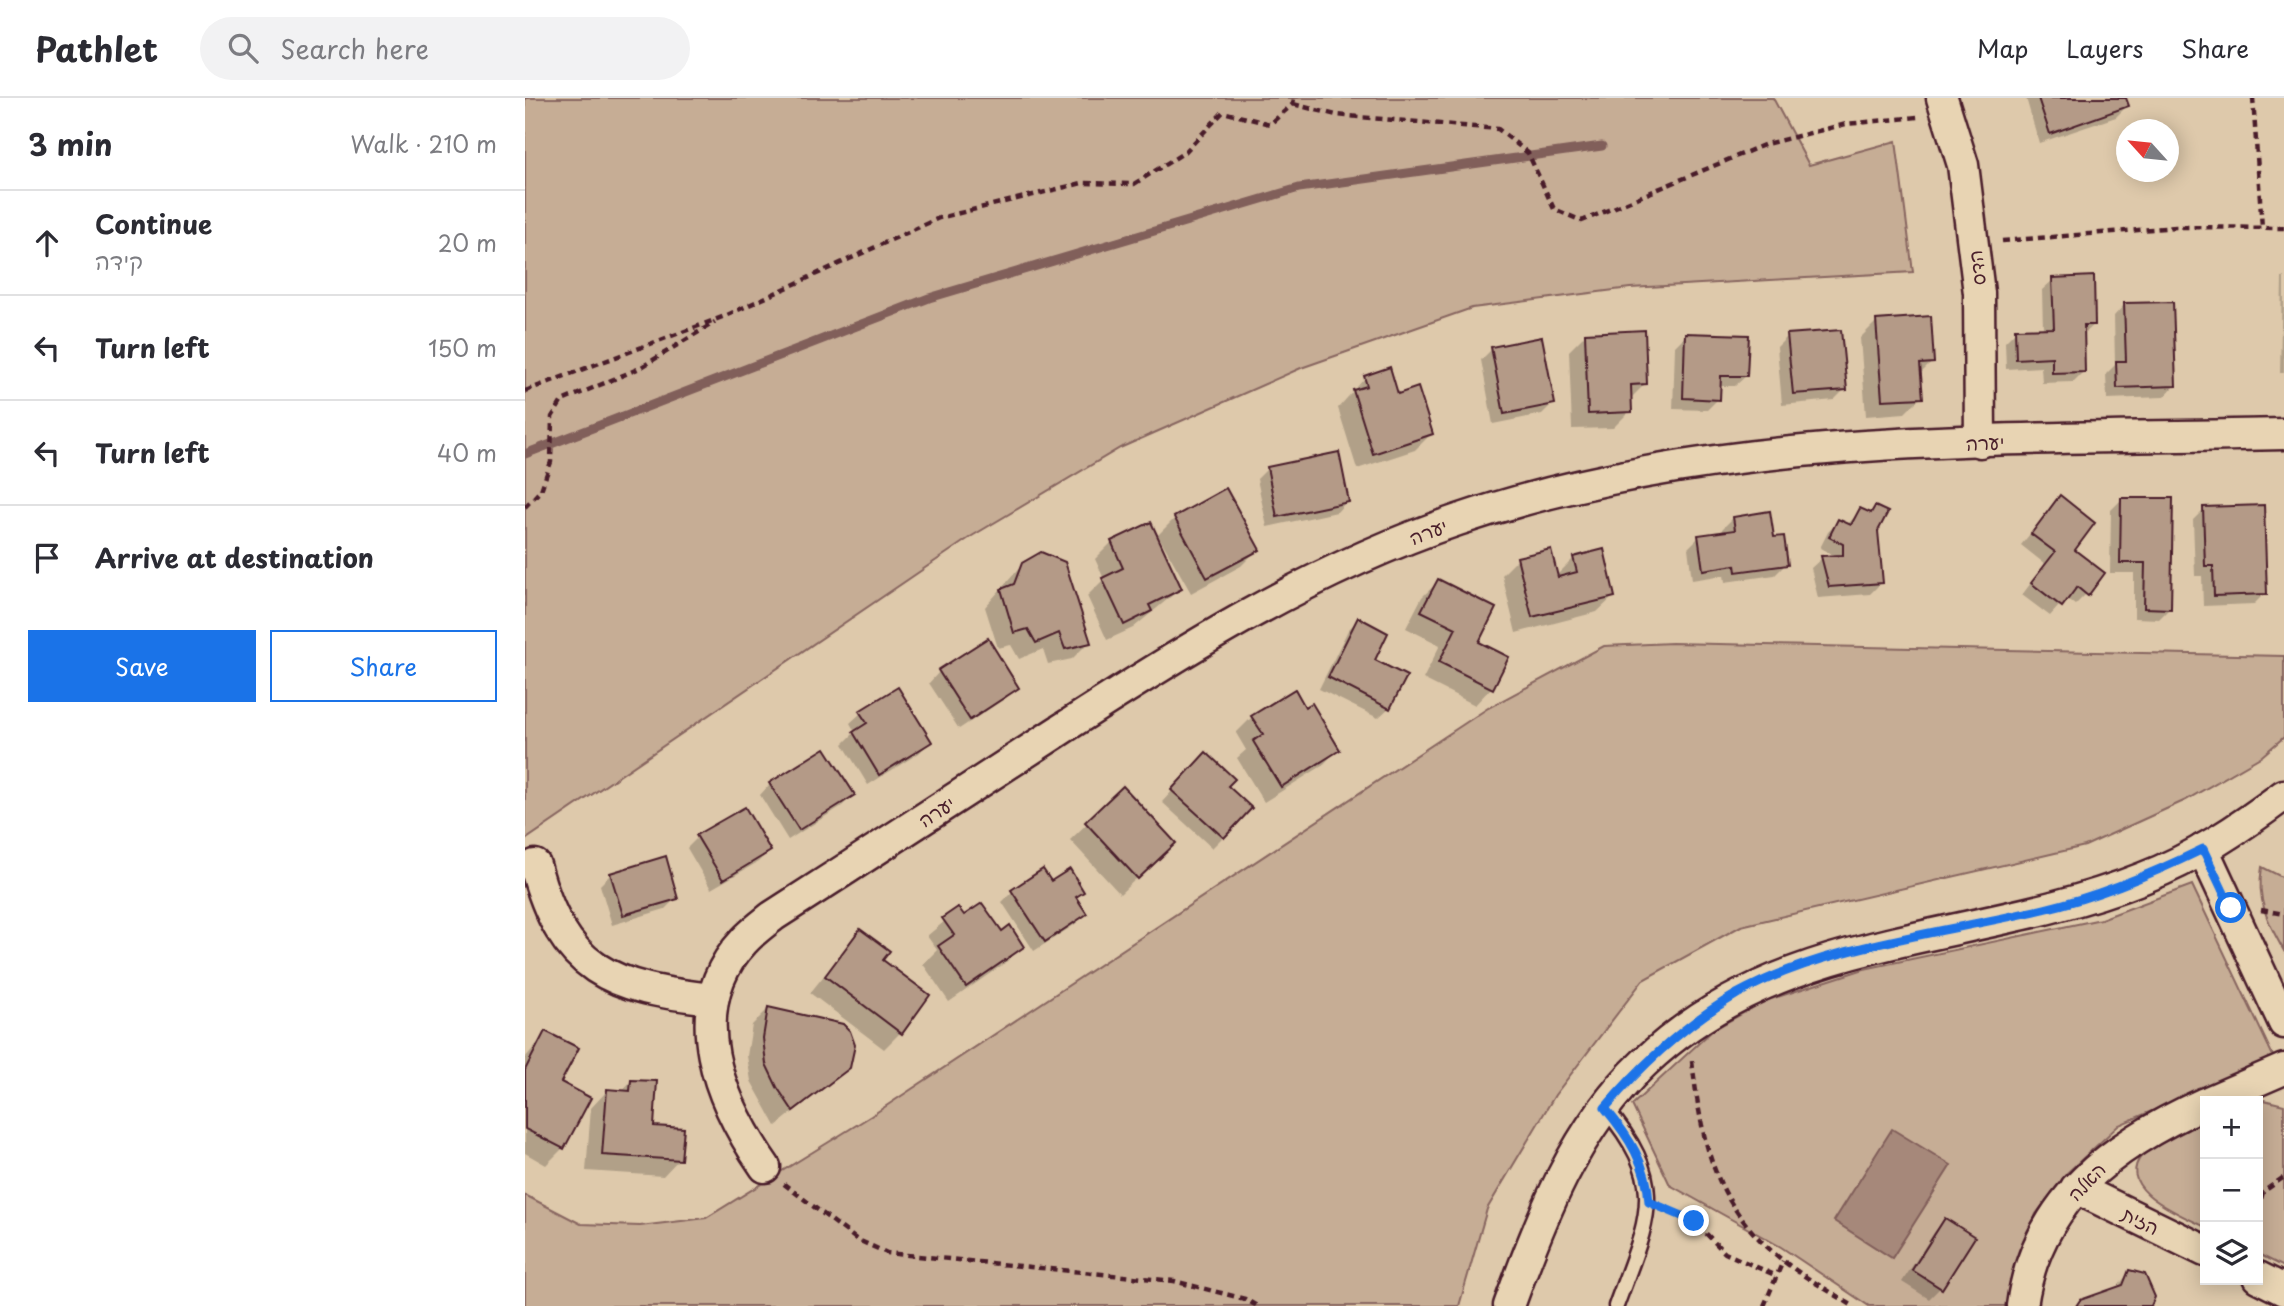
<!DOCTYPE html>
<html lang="en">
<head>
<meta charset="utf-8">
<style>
	:root { --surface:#fff; --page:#f2f2f3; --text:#2b2b33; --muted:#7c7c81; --line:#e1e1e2; --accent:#1a73e8 }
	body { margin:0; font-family:"Playpen Sans","Playpen Sans Hebrew",sans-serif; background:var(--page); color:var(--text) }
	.controls { position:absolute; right:21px; bottom:21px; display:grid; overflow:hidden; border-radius:0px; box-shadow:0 4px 18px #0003 }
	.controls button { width:63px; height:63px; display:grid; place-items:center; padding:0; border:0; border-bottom:2px solid var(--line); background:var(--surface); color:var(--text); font:35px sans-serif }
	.compass { position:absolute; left:1591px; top:21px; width:63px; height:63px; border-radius:50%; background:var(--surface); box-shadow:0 4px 18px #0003; rotate:297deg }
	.stop { position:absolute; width:21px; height:21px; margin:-16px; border:5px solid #1a73e8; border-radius:50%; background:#fff }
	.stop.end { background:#1a73e8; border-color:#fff; box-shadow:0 2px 7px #0008 }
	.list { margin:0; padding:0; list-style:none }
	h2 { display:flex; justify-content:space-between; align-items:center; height:91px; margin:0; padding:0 28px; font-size:30px }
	h2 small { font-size:23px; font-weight:400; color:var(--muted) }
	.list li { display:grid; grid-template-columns:46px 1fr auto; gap:21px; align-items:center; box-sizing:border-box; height:105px; padding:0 28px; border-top:2px solid var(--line) }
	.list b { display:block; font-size:26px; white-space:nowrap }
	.list p { margin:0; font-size:23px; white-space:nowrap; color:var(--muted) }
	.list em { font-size:23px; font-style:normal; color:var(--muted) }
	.actions { display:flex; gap:14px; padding:21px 28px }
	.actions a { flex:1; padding:16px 0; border:2px solid var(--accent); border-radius:0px; text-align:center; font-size:24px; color:var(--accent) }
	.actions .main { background:var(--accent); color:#fff }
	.icon { flex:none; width:38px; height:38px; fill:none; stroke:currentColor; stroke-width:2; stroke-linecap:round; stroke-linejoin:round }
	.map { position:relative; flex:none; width:1759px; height:1208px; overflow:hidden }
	header { display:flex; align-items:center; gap:42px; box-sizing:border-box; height:98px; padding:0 35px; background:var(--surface); border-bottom:2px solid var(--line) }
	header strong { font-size:33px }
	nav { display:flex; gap:38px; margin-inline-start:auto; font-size:24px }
	.search { width:490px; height:63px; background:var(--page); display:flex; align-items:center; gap:18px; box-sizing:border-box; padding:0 24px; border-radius:38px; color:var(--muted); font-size:26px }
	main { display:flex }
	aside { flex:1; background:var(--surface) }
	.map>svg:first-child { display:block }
	.green { fill:#c6ad95; stroke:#886660; stroke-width:2 }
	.water { fill:#a6887a; stroke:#815e5a; stroke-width:2 }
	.shadow { fill:#0003 }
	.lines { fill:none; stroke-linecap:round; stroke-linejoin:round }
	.stream { stroke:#815e5a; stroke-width:9 }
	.building { fill:#b49a87; stroke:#4a1f2b; stroke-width:2 }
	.lane-casing { stroke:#4a1f2b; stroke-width:19 }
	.street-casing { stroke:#4a1f2b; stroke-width:35 }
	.path { stroke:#4a1f2b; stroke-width:4.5; stroke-dasharray:7 5; stroke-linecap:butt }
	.lane { stroke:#e8d4b3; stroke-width:14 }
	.street { stroke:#e8d4b3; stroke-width:30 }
	.route { stroke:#1a73e8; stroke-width:9 }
	.labels { text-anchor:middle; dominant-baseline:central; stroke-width:7; stroke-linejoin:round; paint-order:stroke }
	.street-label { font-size:19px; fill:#4a1f2b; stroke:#e8d4b3 }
</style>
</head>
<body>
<header>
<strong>Pathlet</strong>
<div class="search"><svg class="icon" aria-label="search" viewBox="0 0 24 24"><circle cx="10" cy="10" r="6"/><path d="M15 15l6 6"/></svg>Search here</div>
<nav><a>Map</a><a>Layers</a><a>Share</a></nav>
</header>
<main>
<aside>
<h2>3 min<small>Walk · 210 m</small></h2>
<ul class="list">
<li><svg class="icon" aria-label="ahead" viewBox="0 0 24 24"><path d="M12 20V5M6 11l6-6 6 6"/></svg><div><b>Continue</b><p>קידה</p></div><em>20 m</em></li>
<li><svg class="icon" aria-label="left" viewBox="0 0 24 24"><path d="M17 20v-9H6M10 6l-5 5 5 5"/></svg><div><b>Turn left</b></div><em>150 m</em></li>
<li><svg class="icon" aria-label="left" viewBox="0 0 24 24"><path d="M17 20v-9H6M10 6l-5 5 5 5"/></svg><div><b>Turn left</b></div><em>40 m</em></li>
<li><svg class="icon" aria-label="arrive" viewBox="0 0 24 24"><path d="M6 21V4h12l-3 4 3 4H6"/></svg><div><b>Arrive at destination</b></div></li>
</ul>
<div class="actions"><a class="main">Save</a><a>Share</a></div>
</aside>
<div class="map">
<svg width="1759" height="1208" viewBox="0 0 1759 1208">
	<rect width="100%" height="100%" fill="#dec9ab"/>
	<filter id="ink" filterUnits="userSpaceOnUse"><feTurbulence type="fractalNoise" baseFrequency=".0143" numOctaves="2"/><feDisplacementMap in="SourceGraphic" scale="14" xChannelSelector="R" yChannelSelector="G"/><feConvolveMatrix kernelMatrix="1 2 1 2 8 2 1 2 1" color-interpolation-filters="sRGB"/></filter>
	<g filter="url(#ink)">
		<g class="green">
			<path d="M0,0h1248l36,67 87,-24 17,131 -283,16 -158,20 -171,60 -181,80 -148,88 -447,304z"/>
			<path d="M1147,545l612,13v81l-22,19 -76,44 -101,46 -344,80 -98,54 -88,115 -68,114 -28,97h-934v-111l56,29 59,2 66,-8 165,-102 617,-408 116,-62z"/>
			<path d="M1737,769l22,11v73c-16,-28 -28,-51 -22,-84z"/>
			<path d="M1667,787l82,173 -155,67 -52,48 -31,41 -24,67 -5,25h-138l-88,-59 -111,-62 -38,-80 81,-75 52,-29 99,-32 237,-50z"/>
			<path d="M1735,1001l24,6v162l-26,-13v-153h-9z"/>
			<path d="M1680,1023v106c-20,-11 -92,-37 -63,-72 8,-8 51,-27 63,-34z"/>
		</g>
		<path class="water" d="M1367,1031l59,36 -59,93 -58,-37z"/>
		<g class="shadow">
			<path d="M1501,0h98l3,8 -11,11 -77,26z"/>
			<path d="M1759,179v96h-4l2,-95z"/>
			<path d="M1528,182l41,44 -12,11 2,36 -11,11 -31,1 -1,-16 -35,2 -1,-27 11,-11 27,-1 -1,-40z"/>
			<path d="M1599,207l50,81 -10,11 -57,2 -1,-25 9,-9 -1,-49z"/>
			<path d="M1352,223l55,41 -13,13 2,22 -16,16 -39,3 -6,-78z"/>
			<path d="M1061,236l59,50 -16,16 1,11 -17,17 -41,1 -3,-78z"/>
			<path d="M1161,237l60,41 -11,10h-16l-1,13 -11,11 -34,-1 2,-63z"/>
			<path d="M1263,238l57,53 -11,11 -52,5 -5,-58z"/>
			<path d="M967,251l61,54 -11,11 -49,10 -12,-64z"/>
			<path d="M840,280l32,18 34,38 -16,16 -58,19 -19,-61z"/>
			<path d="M743,370l79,33 -10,11 -70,15 -10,-48z"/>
			<path d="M1535,399l26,97 -11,11 -9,-7 -16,18 -28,-21 23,-31 -24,-19z"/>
			<path d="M1597,401l48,109 -11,11 -25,-1v-45h-24l1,-63z"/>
			<path d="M1350,410l6,75 -11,11 -52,4 -7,-30 11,-10 15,-1 -17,-9 8,-16 11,-11 8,4 14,-15 8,4z"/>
			<path d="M1679,411l61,84 -11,11 -51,2 -1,-30h-7l-2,-56z"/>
			<path d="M650,420l83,31 -17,17 -50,27 -33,-58z"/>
			<path d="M1208,420l53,46 -11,11 -50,7 -1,-7 -32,5 -4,-32 11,-11 24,-4 -1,-4z"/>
			<path d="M625,427l30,64 -47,39 -26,12 -20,-44 17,-17 -9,-20 17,-17z"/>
			<path d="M1049,460l40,38 -17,16 -81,21 -14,-58 16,-16 38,17z"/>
			<path d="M498,466l66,78 -17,17 -24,5 -5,-15 -24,10 -8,-14 -13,3 -13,-41z"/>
			<path d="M914,483l38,62 29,15 -15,30 -16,17 -52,-26 17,-34 -34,-17 16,-31z"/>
			<path d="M834,521l30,89 -11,10 -59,-29 29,-59z"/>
			<path d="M414,574l78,16 -11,10 -47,31 -30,-46z"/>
			<path d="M780,612l33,39 -16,17 -58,36 -27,-44 9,-8 -10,-17 16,-16z"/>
			<path d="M336,615l69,29 -11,11 -51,32 -25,-41 12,-12 -5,-9z"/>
			<path d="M671,667l27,72 -11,11 -50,-46z"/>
			<path d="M245,686l83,11 -11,11 -54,34 -28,-45z"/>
			<path d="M598,691l34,70 -37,35 -50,-54z"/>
			<path d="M173,739l71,14 -11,11 -47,27 -24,-41z"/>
			<path d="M86,776l65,24 -11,11 -53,16 -12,-40z"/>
			<path d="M526,786l31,8 -7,7 10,15 -11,11 -40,26 -32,-49 11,-11z"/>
			<path d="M433,812l5,8 59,29 -17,16 -56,39 -26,-38 14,-14 -10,-14z"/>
			<path d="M335,833l21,30 19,72 -16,16 -74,-56z"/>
			<path d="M244,910l80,59 -73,59 -25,-45 -4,-25 5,-31z"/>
			<path d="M21,935l13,50 4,65 -17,17 -21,-12v-95z"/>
			<path d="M106,983l21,46 27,32 -16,17 -77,-5 5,-63 16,-17 14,1z"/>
			<path d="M1420,1122l28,17 -33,51 -11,11 -27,-17 33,-51z"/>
			<path d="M1604,1174l20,34h-72l39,-17z"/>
		</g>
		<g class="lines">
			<path class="stream" d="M0,356l404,-156 370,-110 303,-42"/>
		</g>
		<g class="building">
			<path d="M1513,0h88l3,8 -79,28z"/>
			<path d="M1569,178l1,49h-11l1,47 -33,1v-16l-36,2 -1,-30 39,-1 -2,-50z"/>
			<path d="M1648,204l3,84 -59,2 -1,-27h10l-2,-58z"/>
			<path d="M1406,218l3,47 -14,1 3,34 -41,2 -6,-80z"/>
			<path d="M1120,232l2,54 -16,1 1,27 -44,2 -3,-81z"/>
			<path d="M1316,232l6,60 -54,4 -6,-60z"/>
			<path d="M1160,235l64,2 -2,41h-26l-1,24 -37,-2z"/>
			<path d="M1017,239l13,67 -51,10 -13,-67z"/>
			<path d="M865,269l8,27 20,-7 15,47 -60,20 -20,-64 14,-4 -3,-10z"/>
			<path d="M814,354l10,50 -72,15 -10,-50z"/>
			<path d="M701,390l34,62 -53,28 -33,-61z"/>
			<path d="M1535,397l35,28 -20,27 30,23 -17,23 -11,-9 -15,20 -31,-24 24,-31 -24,-18z"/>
			<path d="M1596,400h52l-2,111 -27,-1 1,-45h-25z"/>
			<path d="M1739,407l3,89 -53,2 -1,-30h-8l-2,-59z"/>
			<path d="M1350,408l13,6 -10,19 5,52 -54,4 -8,-31 22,-1v-11l-14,-7 9,-18 13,6 9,-17 11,5z"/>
			<path d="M1245,413l4,26 10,-1 4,29 -52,7 -1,-7 -32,5 -5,-35 37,-5 -2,-13z"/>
			<path d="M626,424l31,67 -33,16 3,6 -28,14 -22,-47 21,-10 -12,-27z"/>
			<path d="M1026,451l7,28 19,-5 -4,-15 31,-8 11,48 -83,20 -15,-60z"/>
			<path d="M516,454l24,10 26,81 -26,6 -6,-16 -23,10 -8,-14 -14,4 -13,-44 13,-5 8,-21z"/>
			<path d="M913,481l58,29 -17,34 30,15 -16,32 -54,-27 17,-34 -35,-17z"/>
			<path d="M833,519l30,16 -13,27 32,16 -17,33 -62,-32z"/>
			<path d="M463,540l31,50 -49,32 -32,-50z"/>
			<path d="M373,589l34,55 -53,33 -26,-43 14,-9 -8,-12z"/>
			<path d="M770,591l10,18 7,-4 28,47 -59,37 -28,-46 10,-7 -12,-18z"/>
			<path d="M300,650l30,47 -56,35 -30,-47z"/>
			<path d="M681,654l29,27 -7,7 24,22 -28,30 -53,-48z"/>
			<path d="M598,688l53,57 -38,36 -53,-57z"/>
			<path d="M220,709l26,44 -48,29 -27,-45z"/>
			<path d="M141,758l12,43 -55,16 -13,-42z"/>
			<path d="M518,771l8,12 19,-12 14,23 -8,5 11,17 -42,28 -34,-52z"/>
			<path d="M457,805l20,28 8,-6 14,22 -58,40 -28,-41 16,-11 -12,-17 16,-11 6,8z"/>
			<path d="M335,831l30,22 -7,9 47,35 -28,39 -77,-58z"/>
			<path d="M243,909l75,17 7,7 5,14 -5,23 -57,43 -16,-24 -11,-23 -3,-26z"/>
			<path d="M20,933l34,17 -18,34 30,16 -27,51 -39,-20v-59z"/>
			<path d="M106,982l26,1 -3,45 30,2 -3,32 -79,-5 5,-66 23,2z"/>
			<path d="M1420,1120l30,19 -33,52 -30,-19z"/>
			<path d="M1604,1172l16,4 10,23 -4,9h-75l4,-6 43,-15z"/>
		</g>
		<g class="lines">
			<g class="lane-casing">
				<path id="lane" d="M1080,1010c66,78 42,112 11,198"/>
			</g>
			<g class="street-casing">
				<g id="street">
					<path d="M1417,0l21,67 16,128 1,149"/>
					<path d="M1678,751l81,174"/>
					<path d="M10,767c28,106 75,123 178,134"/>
					<path d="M1685,1003l74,-32"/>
					<path d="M240,1069c-45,-65 -85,-158 -21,-226 8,-9 19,-17 29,-25 94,-60 187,-121 281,-182 128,-83 258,-165 404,-214 264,-90 550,-79 826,-86"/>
					<path d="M1551,1090l129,63"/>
					<path d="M1733,1179l26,13"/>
					<path d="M984,1208c31,-86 66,-178 135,-243 142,-135 328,-117 499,-185 52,-20 97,-50 141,-83"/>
					<path d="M1497,1208c14,-106 92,-162 183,-203"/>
				</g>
			</g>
			<g class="path">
				<path d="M1728,0l9,130"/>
				<path d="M768,6l43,11 162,14 30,24 26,56 28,12 184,-77 80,-20 72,-7"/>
				<path d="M1477,143l174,-14 108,1"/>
				<path d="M0,293l200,-75 214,-98 143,-35 52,1 51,-32 38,-40 47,12 23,-20 1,-6"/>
				<path d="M0,409l16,-17 10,-28 1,-45 10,-16 78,-33 75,-46"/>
				<path d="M1736,812l23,4"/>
				<path d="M1167,963c10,83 22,143 89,198 22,18 49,32 72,47"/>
				<path d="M259,1086l72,55 31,14 287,28 71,18 12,7"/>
				<path d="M1141,1111l28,12 31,32 52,23"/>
				<path d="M1733,1112l5,-18 21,-15"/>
				<path d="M1733,1138v13"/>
				<path d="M1239,1208l19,-45"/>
			</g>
			<use href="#lane" class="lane"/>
			<use href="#street" class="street"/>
		</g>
	</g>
	<g class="lines" filter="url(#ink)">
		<path class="route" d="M1169,1123l-45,-19c-2,-38 -20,-65 -44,-94 39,-46 80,-84 132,-114 89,-50 209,-61 307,-85 56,-13 108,-35 159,-60l28,59"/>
	</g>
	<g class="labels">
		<g class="street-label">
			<text transform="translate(1451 170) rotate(-97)">הדס</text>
			<text transform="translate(1460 344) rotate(-2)">יערה</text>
			<text transform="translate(903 433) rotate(-21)">יערה</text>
			<text transform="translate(411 713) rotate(-33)">יערה</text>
			<text transform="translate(1561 1083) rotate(-46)">האלה</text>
			<text transform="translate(1616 1122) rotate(26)">הזית</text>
		</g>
	</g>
</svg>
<div class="controls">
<button>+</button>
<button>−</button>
<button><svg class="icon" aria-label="layers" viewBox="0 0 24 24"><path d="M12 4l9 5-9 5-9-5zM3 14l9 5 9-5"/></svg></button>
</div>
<svg class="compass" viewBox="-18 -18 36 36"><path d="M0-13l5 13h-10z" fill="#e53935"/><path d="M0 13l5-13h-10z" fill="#7c7c81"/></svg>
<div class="stop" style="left:1706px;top:810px"></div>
<div class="stop end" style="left:1169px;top:1123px"></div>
</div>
</main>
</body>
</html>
